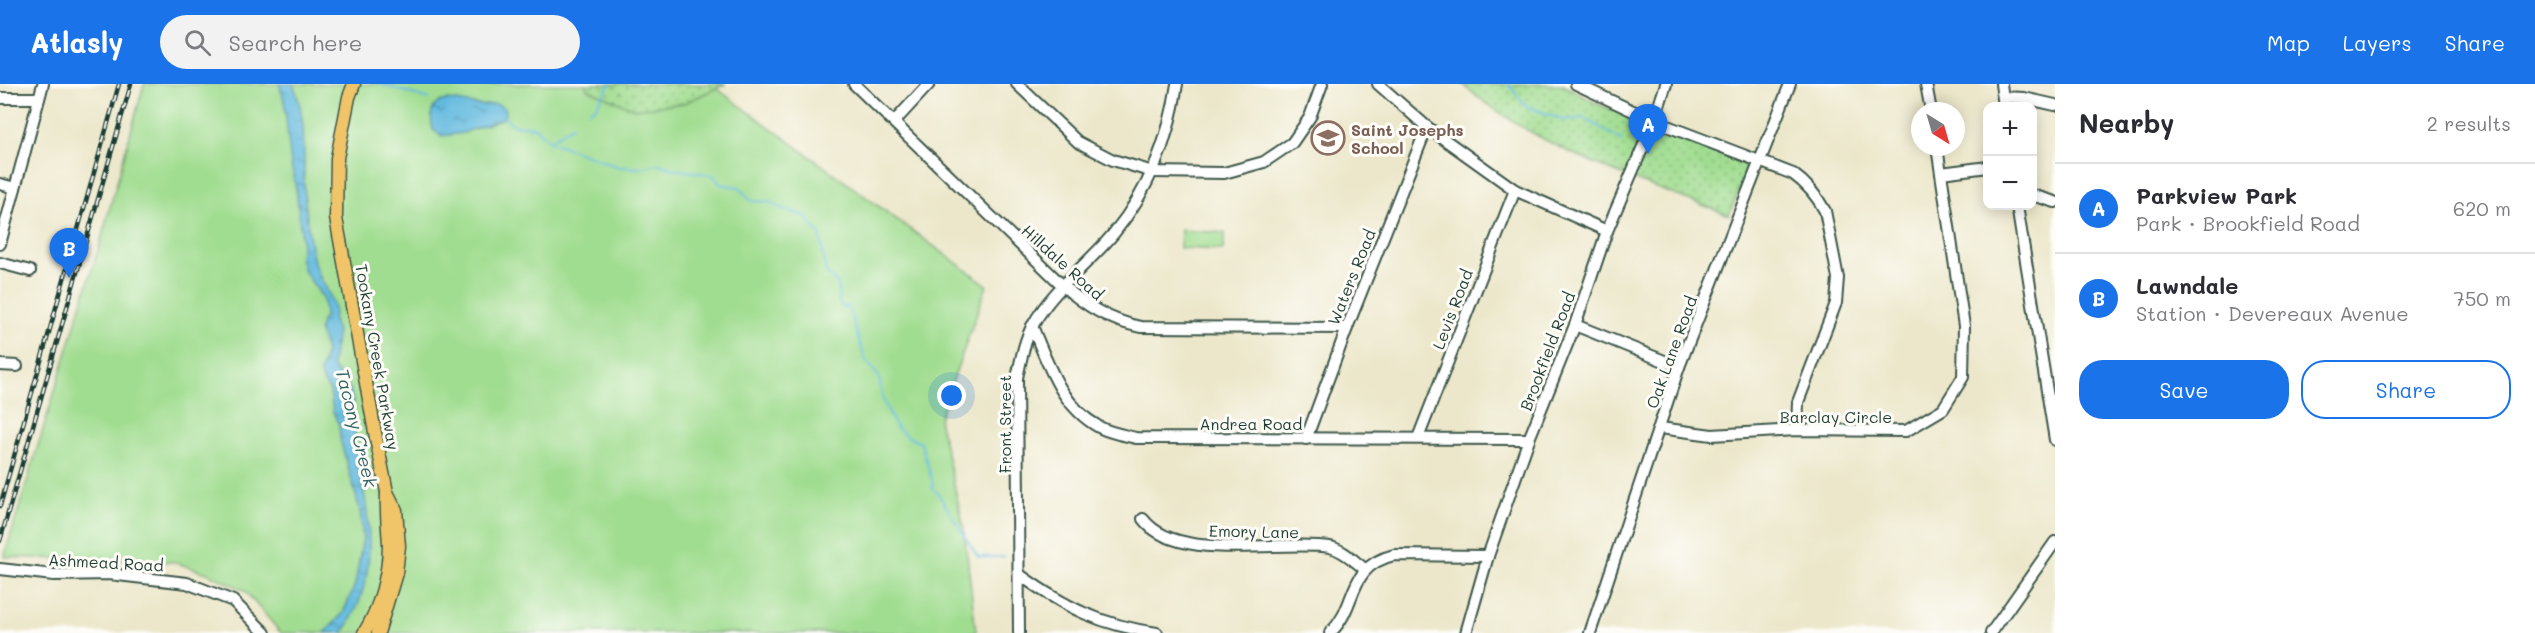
<!DOCTYPE html>
<html lang="en">
<head>
<meta charset="utf-8">
<style>
	:root { --surface:#fff; --page:#f2f2f3; --text:#2b2b33; --muted:#7c7c81; --line:#e1e1e2; --accent:#1a73e8 }
	body { margin:0; font-family:Mali,sans-serif; background:var(--page); color:var(--text) }
	.controls { position:absolute; right:18px; top:18px; display:grid; overflow:hidden; border-radius:12px; box-shadow:0 3px 15px #0003 }
	.controls button { width:54px; height:54px; display:grid; place-items:center; padding:0; border:0; border-bottom:2px solid var(--line); background:var(--surface); color:var(--text); font:30px sans-serif }
	.compass { position:absolute; left:1911px; top:18px; width:54px; height:54px; border-radius:50%; background:var(--surface); box-shadow:0 3px 15px #0003; rotate:143deg }
	.you { position:absolute; left:952px; top:312px; width:21px; height:21px; margin:-15px; border:4px solid #fff; border-radius:50%; background:#1a73e8; box-shadow:0 0 0 9px #1a73e833 }
	.badge { display:grid; place-items:center; width:39px; height:39px; border-radius:50%; background:var(--accent); color:#fff; font-size:20px; font-weight:700 }
	.pin { position:absolute; translate:-50% -50px; filter:drop-shadow(0 2px 3px #0008) }
	.pin::after { content:''; position:absolute; top:32px; width:21px; height:18px; background:inherit; clip-path:polygon(0 0,100% 0,50% 100%) }
	.list { margin:0; padding:0; list-style:none }
	h2 { display:flex; justify-content:space-between; align-items:center; height:78px; margin:0; padding:0 24px; font-size:26px }
	h2 small { font-size:20px; font-weight:400; color:var(--muted) }
	.list li { display:grid; grid-template-columns:39px 1fr auto; gap:18px; align-items:center; box-sizing:border-box; height:90px; padding:0 24px; border-top:2px solid var(--line) }
	.list b { display:block; font-size:22px; white-space:nowrap }
	.list p { margin:0; font-size:20px; white-space:nowrap; color:var(--muted) }
	.list em { font-size:20px; font-style:normal; color:var(--muted) }
	.actions { display:flex; gap:12px; padding:18px 24px }
	.actions a { flex:1; padding:14px 0; border:2px solid var(--accent); border-radius:24px; text-align:center; font-size:21px; color:var(--accent) }
	.actions .main { background:var(--accent); color:#fff }
	.icon { flex:none; width:33px; height:33px; fill:none; stroke:currentColor; stroke-width:2; stroke-linecap:round; stroke-linejoin:round }
	.map { position:relative; flex:none; width:2055px; height:549px; overflow:hidden }
	header { display:flex; align-items:center; gap:36px; box-sizing:border-box; height:84px; padding:0 30px; background:var(--accent); color:#fff }
	header strong { font-size:28px }
	nav { display:flex; gap:33px; margin-inline-start:auto; font-size:21px }
	.search { width:420px; height:54px; background:var(--page); display:flex; align-items:center; gap:15px; box-sizing:border-box; padding:0 21px; border-radius:33px; color:var(--muted); font-size:22px }
	main { display:flex }
	aside { flex:1; background:var(--surface) }
	.map>svg:first-child { display:block }
	.grass { fill:#a1dd91; stroke:#608d62; stroke-width:1.5 }
	.park { fill:url(#park-dots); stroke:#608d62; stroke-width:1.5 }
	.water { fill:url(#water-ripples); stroke:#407c8a; stroke-width:1.5 }
	.lines { fill:none; stroke-linecap:round; stroke-linejoin:round }
	.stream { stroke:#62badf; stroke-width:2 }
	.minor-casing { stroke:#3e564a; stroke-width:14 }
	.major-casing { stroke:#3e564a; stroke-width:15 }
	.minor { stroke:#fff; stroke-width:10 }
	.major { stroke:#f0c469; stroke-width:12 }
	.rail-casing { stroke:#1f3d34; stroke-width:4.5 }
	.rail { stroke:#fdfcf7; stroke-width:2; stroke-dasharray:7; stroke-linecap:butt }
	.labels { text-anchor:middle; dominant-baseline:central; stroke-width:6; stroke-linejoin:round; paint-order:stroke }
	.education-label { font-size:16px; font-weight:bold; fill:#785e54; stroke:#fdfcf7; text-anchor:start }
	.street-label { font-size:16px; fill:#1f3d34; stroke:#fdfcf7 }
	.water-label { font-size:18px; font-style:italic; fill:#336267; stroke:#fdfcf7 }
</style>
</head>
<body>
<header>
<strong>Atlasly</strong>
<div class="search"><svg class="icon" aria-label="search" viewBox="0 0 24 24"><circle cx="10" cy="10" r="6"/><path d="M15 15l6 6"/></svg>Search here</div>
<nav><a>Map</a><a>Layers</a><a>Share</a></nav>
</header>
<main>
<div class="map">
<svg width="2055" height="549" viewBox="0 0 2055 549">
	<defs>
		<pattern id="park-dots" width="8" height="8" patternUnits="userSpaceOnUse" patternTransform="scale(1.5)"><rect width="8" height="8" fill="#a1dd91"/><path d="M2 2h.1M6 6h.1" fill="none" stroke="#83b477" stroke-width="1.8" stroke-linecap="round"/></pattern>
		<pattern id="water-ripples" width="26" height="14" patternUnits="userSpaceOnUse" patternTransform="scale(1.5)"><rect width="26" height="14" fill="#62badf"/><path d="M2 4q2-2 4 0t4 0M15 11q2-2 4 0t4 0" fill="none" stroke="#5098b6"/></pattern>
	</defs>
	<rect width="100%" height="100%" fill="#fdfcf7"/>
	<filter id="ink" filterUnits="userSpaceOnUse"><feTurbulence type="fractalNoise" baseFrequency=".0167" numOctaves="2"/><feDisplacementMap in="SourceGraphic" scale="12" xChannelSelector="R" yChannelSelector="G"/><feConvolveMatrix kernelMatrix="1 2 1 2 8 2 1 2 1" color-interpolation-filters="sRGB"/></filter>
	<filter id="wash" filterUnits="userSpaceOnUse"><feTurbulence type="fractalNoise" baseFrequency=".008" numOctaves="4" result="noise"/><feDisplacementMap in="SourceGraphic" scale="24" xChannelSelector="R" yChannelSelector="G"/><feGaussianBlur stdDeviation="1.35" result="paint"/><feColorMatrix in="noise" values="0 0 0 0 0 0 0 0 0 0 0 0 0 0 0 0 0 1.4 0 .05"/><feComposite in="paint" operator="in"/></filter>
	<g filter="url(#wash)">
		<rect width="100%" height="100%" fill="#ece7ca"/>
		<g class="grass">
			<path d="M144,0h441l3,5 96,14 32,-15 271,197 -48,134 25,110 12,104h-695l-37,-43 -37,-17 -33,-11 -170,-5 95,-310z"/>
			<path d="M1181,146l44,3 -2,17 -43,-2z"/>
		</g>
		<g class="park">
			<path d="M585,0h141l-42,19 -50,6 -47,-20z"/>
			<path d="M1462,0h100l33,19 147,58 5,9 -18,45c-93,-35 -191,-65 -267,-131z"/>
		</g>
		<g class="water">
			<path d="M279,0h14c13,29 11,65 11,96 1,25 4,52 9,78 3,17 15,29 20,46 3,9 -3,17 4,26l-5,36c4,7 13,14 17,21 6,13 5,41 7,55 10,69 29,128 -13,191h-18l18,-20 12,-28 8,-47 -3,-28 -20,-71 -1,-14 -6,-13 -3,-21 -9,-13 -1,-6 6,-20 -7,-22 2,-9 4,-4 -2,-19 -19,-27 -4,-14 2,-13 -6,-56 -5,-23 -7,-65z"/>
			<path d="M446,16c12,0 21,4 33,5 13,2 13,-6 27,4l-2,9 -41,15 -21,3 -9,-6c-3,-14 -4,-27 13,-30z"/>
		</g>
		<g class="lines">
			<g class="stream">
				<path d="M380,0l49,15"/>
				<path d="M1508,0l18,22 37,14 21,-2 39,23"/>
				<path d="M589,27l6,-3 15,-24"/>
				<path d="M504,34l10,7 21,2 14,14 23,-15"/>
				<path d="M549,57l70,26 20,1 20,-4 15,5 39,6 7,9 19,3 12,14 18,1 14,7 22,7 15,19 6,38 12,11 1,19 5,5 4,-2 17,53 14,18 3,20 13,29 12,10 14,7 12,41 -1,5 5,3 41,65h26"/>
			</g>
		</g>
	</g>
	<g filter="url(#ink)">
		<g class="lines">
			<g class="minor-casing">
				<g id="minor">
					<path d="M854,0l208,201c24,21 48,36 79,42l206,1"/>
					<path d="M1017,0l61,58 35,18 40,12 71,1 40,-11 28,-19 18,-26 12,-33"/>
					<path d="M1378,0l49,43 88,63 92,41"/>
					<path d="M1576,0l78,37 139,53c14,10 24,22 32,37l13,67 -2,25 -38,99 -1,28"/>
					<path d="M1926,0l5,27"/>
					<path d="M2001,0l3,22"/>
					<path d="M2003,13l21,1 31,7"/>
					<path d="M0,14h39"/>
					<path d="M894,38l35,-38"/>
					<path d="M1941,89l47,-6"/>
					<path d="M0,100l15,4"/>
					<path d="M2032,111l23,7"/>
					<path d="M2017,122l38,234"/>
					<path d="M0,160l43,-160"/>
					<path d="M0,179l30,8"/>
					<path d="M1575,241l104,42"/>
					<path d="M1032,242c16,38 29,80 67,101 11,6 25,8 37,11l393,1"/>
					<path d="M0,281l17,1"/>
					<path d="M1660,344l52,7 85,-5 109,1 37,-22 20,-32 1,-51 -27,-179"/>
					<path d="M1418,354l97,-248"/>
					<path d="M1306,355l41,-111 80,-201"/>
					<path d="M1143,435c34,45 139,20 187,28 14,3 25,15 35,22"/>
					<path d="M0,485l54,6 55,-1 78,9 46,18 32,32"/>
					<path d="M1020,491c46,33 81,50 137,58"/>
					<path d="M1019,549l-2,-255c4,-18 7,-37 16,-53 20,-37 55,-60 81,-92 36,-44 55,-93 63,-149"/>
					<path d="M1330,549c29,-27 15,-66 64,-78l94,1"/>
					<path d="M1466,549l22,-77 41,-117 46,-114 32,-94 47,-110 12,-37"/>
					<path d="M1590,549l89,-266 111,-283"/>
					<path d="M1991,549l64,-91"/>
				</g>
			</g>
			<g class="major-casing">
				<g id="major">
					<path d="M354,0l-5,13 -12,61 -1,60 40,220 11,54 9,18 3,36 -3,27 -18,60"/>
					<path d="M364,549c16,-25 25,-59 25,-89 -1,-17 -3,-33 -2,-51"/>
				</g>
			</g>
			<use href="#minor" class="minor"/>
			<use href="#major" class="major"/>
			<g class="rail-casing">
				<g id="rail">
					<path d="M0,422l119,-422"/>
					<path d="M0,457l131,-457"/>
				</g>
			</g>
			<use href="#rail" class="rail"/>
		</g>
	</g>
	<defs>
		<g id="school-ring" transform="scale(1.725)"><circle r="9.5" fill="#fdfcf7" stroke="#8d6e63" stroke-width="1.5"/><path d="M0-5L7-2L0 1L-7-2ZM-4 1L0 2.5L4 1V4Q0 6-4 4Z" fill="#8d6e63"/></g>
	</defs>
	<g fill-rule="evenodd">
		<use href="#school-ring" x="1328" y="54"/>
	</g>
	<g class="labels">
		<g class="education-label">
			<text x="1351" y="45">Saint Josephs<tspan x="1351" dy="18">School</tspan></text>
		</g>
		<g class="street-label">
			<text transform="translate(1063 178) rotate(42)">Hilldale Road</text>
			<text transform="translate(1351 193) rotate(-68)">Waters Road</text>
			<text transform="translate(1452 225) rotate(-69)">Levis Road</text>
			<text transform="translate(1547 267) rotate(-69)">Brookfield Road</text>
			<text transform="translate(1671 268) rotate(-70)">Oak Lane Road</text>
			<text transform="translate(378 273) rotate(80)">Tookany Creek Parkway</text>
			<text x="1836" y="332">Barclay Circle</text>
			<text x="1251" y="339">Andrea Road</text>
			<text transform="translate(1004 340) rotate(-90)">Front Street</text>
			<text transform="translate(1254 447) rotate(1)">Emory Lane</text>
			<text transform="translate(106 478) rotate(3)">Ashmead Road</text>
		</g>
		<g class="water-label">
			<text transform="translate(357 344) rotate(76)">Tacony Creek</text>
		</g>
	</g>
</svg>
<div class="controls">
<button>+</button>
<button>−</button>
</div>
<svg class="compass" viewBox="-18 -18 36 36"><path d="M0-13l5 13h-10z" fill="#e53935"/><path d="M0 13l5-13h-10z" fill="#7c7c81"/></svg>
<div class="you"></div>
<div class="pin badge" style="left:1648px;top:70px">A</div>
<div class="pin badge" style="left:69px;top:194px">B</div>
</div>
<aside>
<h2>Nearby<small>2 results</small></h2>
<ul class="list">
<li><span class="badge">A</span><div><b>Parkview Park</b><p>Park · Brookfield Road</p></div><em>620 m</em></li>
<li><span class="badge">B</span><div><b>Lawndale</b><p>Station · Devereaux Avenue</p></div><em>750 m</em></li>
</ul>
<div class="actions"><a class="main">Save</a><a>Share</a></div>
</aside>
</main>
</body>
</html>
